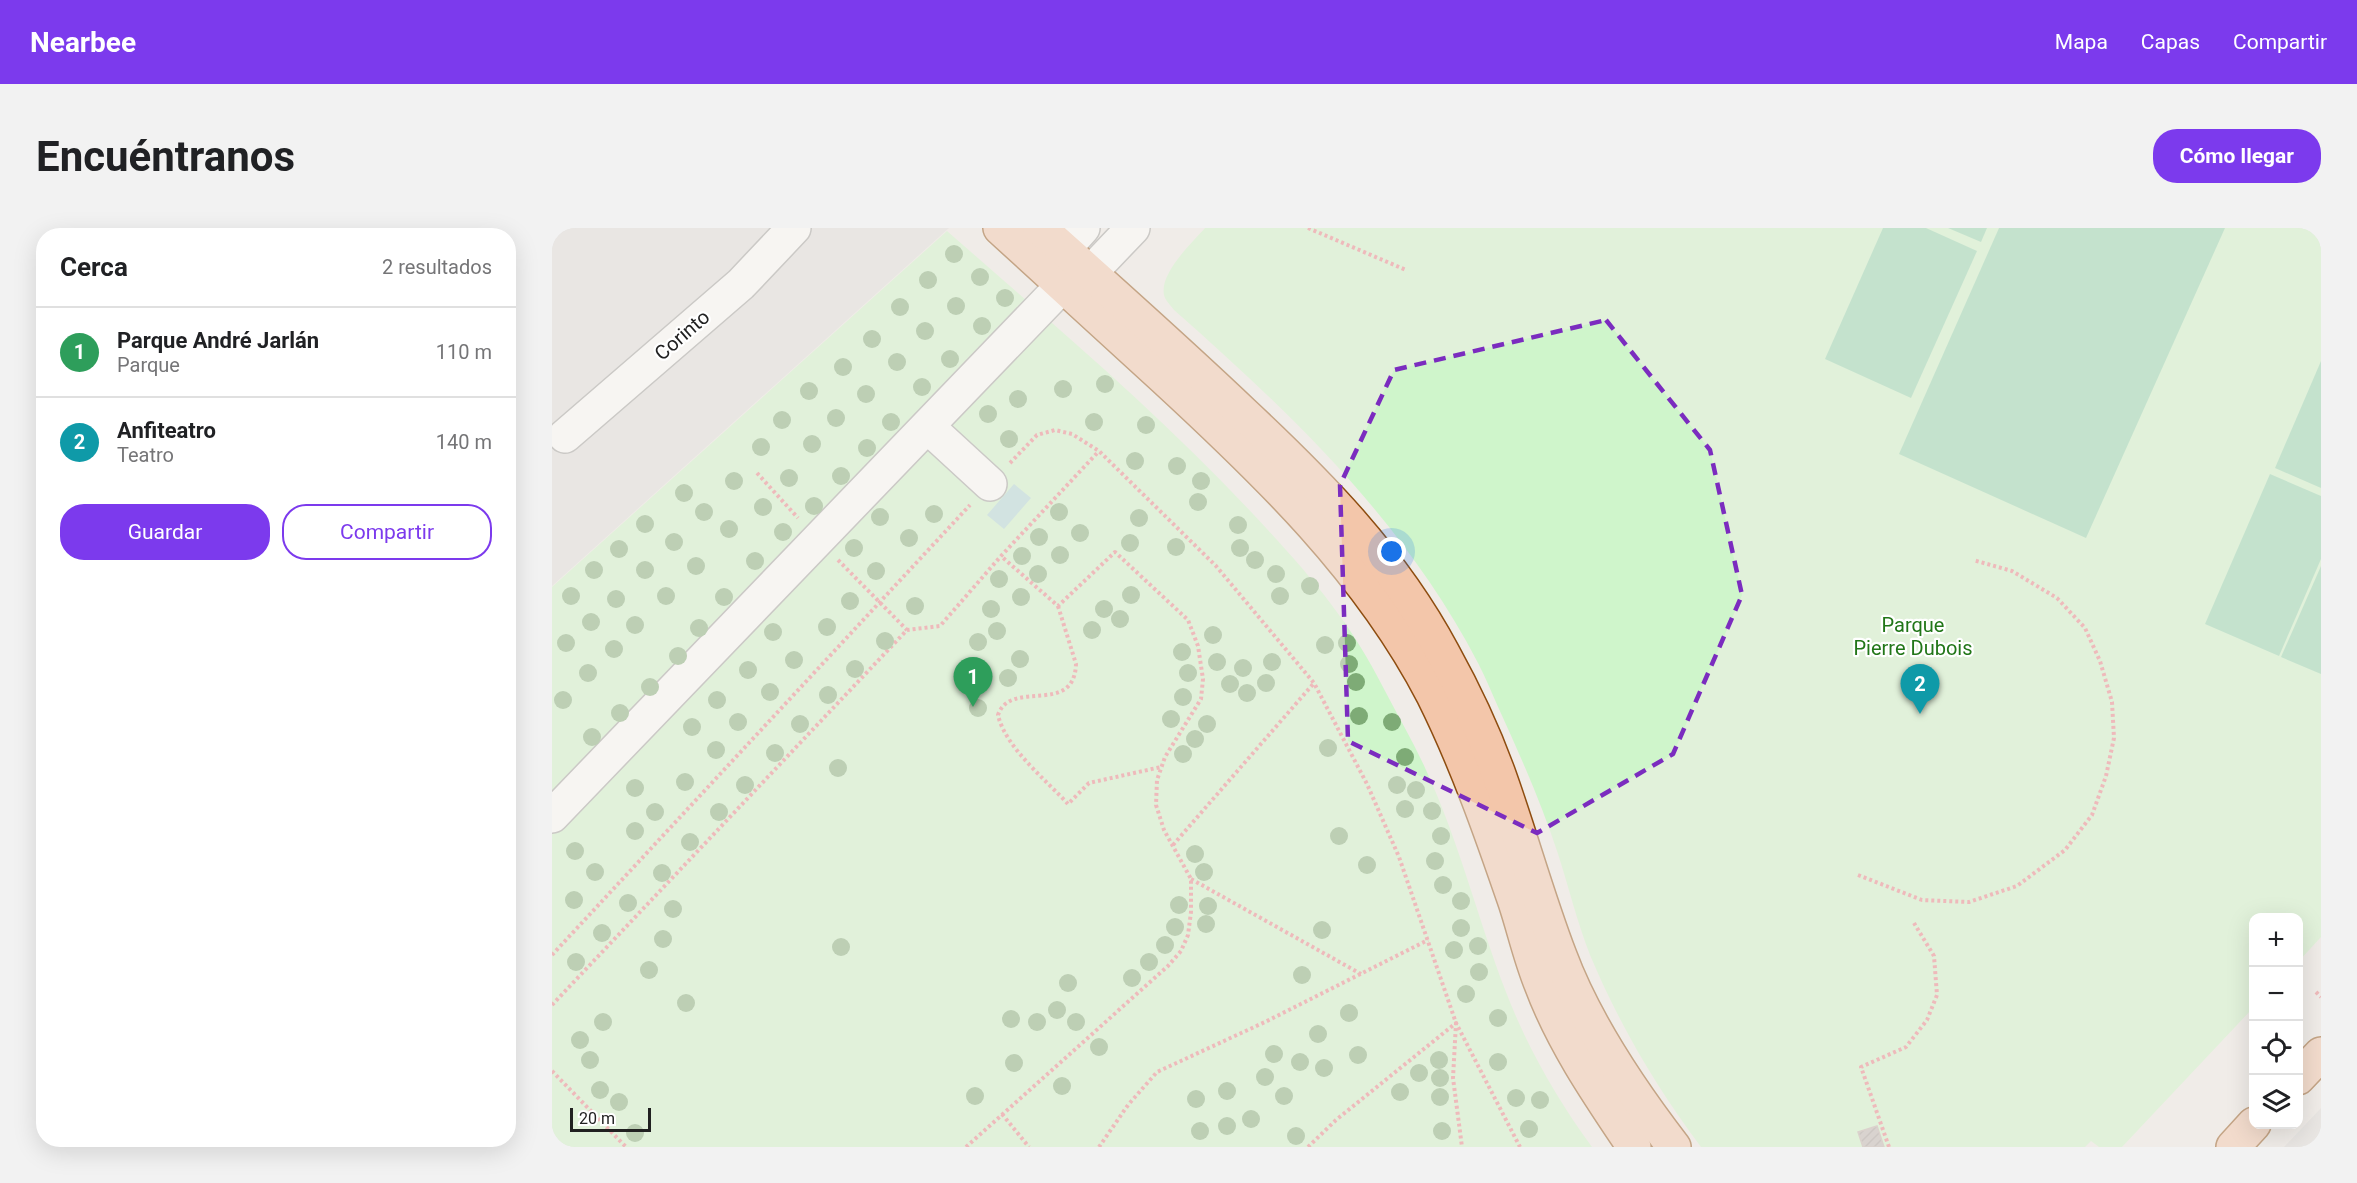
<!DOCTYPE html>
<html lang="es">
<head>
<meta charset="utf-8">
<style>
	:root { --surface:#fff; --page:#f2f2f2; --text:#202124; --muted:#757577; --line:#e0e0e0; --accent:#7c3aed }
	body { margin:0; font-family:Roboto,sans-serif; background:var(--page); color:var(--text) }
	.controls { position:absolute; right:18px; bottom:18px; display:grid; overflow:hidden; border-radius:12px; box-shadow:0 6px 24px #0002 }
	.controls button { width:54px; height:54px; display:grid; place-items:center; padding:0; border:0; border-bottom:2px solid var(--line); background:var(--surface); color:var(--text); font:30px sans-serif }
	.scale { position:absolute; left:18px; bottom:15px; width:81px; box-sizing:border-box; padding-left:6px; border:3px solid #212121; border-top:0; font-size:16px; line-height:21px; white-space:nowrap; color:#212121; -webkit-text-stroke:4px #fff; paint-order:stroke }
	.you { position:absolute; left:840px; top:324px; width:21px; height:21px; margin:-15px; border:4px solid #fff; border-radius:50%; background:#1a73e8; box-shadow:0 0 0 9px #1a73e833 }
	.badge { display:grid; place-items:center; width:39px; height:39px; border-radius:50%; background:var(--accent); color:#fff; font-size:20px; font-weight:700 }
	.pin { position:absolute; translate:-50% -50px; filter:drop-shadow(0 2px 3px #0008) }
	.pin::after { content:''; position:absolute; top:32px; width:21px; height:18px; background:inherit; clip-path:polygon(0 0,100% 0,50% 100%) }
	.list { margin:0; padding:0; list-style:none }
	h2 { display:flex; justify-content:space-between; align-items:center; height:78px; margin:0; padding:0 24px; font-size:26px }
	h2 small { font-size:20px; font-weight:400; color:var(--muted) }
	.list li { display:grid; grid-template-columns:39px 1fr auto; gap:18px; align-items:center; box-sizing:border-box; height:90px; padding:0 24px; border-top:2px solid var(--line) }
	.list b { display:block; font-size:22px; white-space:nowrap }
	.list p { margin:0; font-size:20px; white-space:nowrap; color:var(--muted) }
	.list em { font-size:20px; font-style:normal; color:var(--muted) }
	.actions { display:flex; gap:12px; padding:18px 24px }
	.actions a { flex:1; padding:14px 0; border:2px solid var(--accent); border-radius:24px; text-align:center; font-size:21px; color:var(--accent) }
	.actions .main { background:var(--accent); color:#fff }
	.icon { flex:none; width:33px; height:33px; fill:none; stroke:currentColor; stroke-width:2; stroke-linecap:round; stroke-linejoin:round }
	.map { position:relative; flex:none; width:1769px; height:919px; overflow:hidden; border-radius:24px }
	header { display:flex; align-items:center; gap:36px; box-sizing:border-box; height:84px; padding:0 30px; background:var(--accent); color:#fff }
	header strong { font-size:28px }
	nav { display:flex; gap:33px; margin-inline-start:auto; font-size:21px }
	.intro { display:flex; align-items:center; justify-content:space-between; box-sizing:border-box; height:144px; padding:0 36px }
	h1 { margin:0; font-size:42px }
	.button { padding:15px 27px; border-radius:24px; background:var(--accent); color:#fff; font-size:21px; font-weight:700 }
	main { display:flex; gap:36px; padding:0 36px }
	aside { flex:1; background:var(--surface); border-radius:24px; box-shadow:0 6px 24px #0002 }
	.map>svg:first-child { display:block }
	.residential { fill:#dfdede }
	.park { fill:#cff5cb }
	.pitch { fill:#8fd6ae }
	.water { fill:#add7d9 }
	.building { fill:url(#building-hatch); stroke:#c0b1ac; stroke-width:1.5 }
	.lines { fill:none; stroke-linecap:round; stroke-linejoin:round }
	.minor-casing { stroke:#9e9e9e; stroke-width:36 }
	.major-casing { stroke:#8e4d10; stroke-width:36 }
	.path { stroke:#ec7d86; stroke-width:4; stroke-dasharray:3 3; stroke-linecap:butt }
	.minor { stroke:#fff; stroke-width:33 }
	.major { stroke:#f3c6aa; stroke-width:33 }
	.tree { fill:#7eab76 }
	.marked { fill:none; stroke:#7b2cbf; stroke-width:4.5; stroke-dasharray:12 8; stroke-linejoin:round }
	.labels { text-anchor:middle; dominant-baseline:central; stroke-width:4.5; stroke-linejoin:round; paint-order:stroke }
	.street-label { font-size:20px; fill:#212121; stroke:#fff }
	.park-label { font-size:20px; fill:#217618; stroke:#fff }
</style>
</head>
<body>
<header>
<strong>Nearbee</strong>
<nav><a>Mapa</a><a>Capas</a><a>Compartir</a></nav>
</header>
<div class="intro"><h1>Encuéntranos</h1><a class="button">Cómo llegar</a></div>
<main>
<aside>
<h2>Cerca<small>2 resultados</small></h2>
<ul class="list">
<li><span class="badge" style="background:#2e9e5b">1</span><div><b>Parque André Jarlán</b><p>Parque</p></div><em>110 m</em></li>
<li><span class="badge" style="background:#0f9aa8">2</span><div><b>Anfiteatro</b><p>Teatro</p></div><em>140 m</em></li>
</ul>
<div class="actions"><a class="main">Guardar</a><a>Compartir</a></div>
</aside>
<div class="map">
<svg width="1769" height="919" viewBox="0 0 1769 919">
	<defs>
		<pattern id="building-hatch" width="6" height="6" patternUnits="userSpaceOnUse" patternTransform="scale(1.5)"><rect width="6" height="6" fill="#bdb4b1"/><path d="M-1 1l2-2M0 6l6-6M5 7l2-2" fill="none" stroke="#a29a98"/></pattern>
	</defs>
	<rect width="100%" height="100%" fill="#f0ece8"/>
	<g class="residential">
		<path d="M0,0h397l-397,358z"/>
		<path d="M1769,880v39h-37z"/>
	</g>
	<g class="park">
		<path d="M653,0h1116v709l-22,24 -1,-43h-44l-1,90 -131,139h-23l-8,-6 -6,6h-384c-45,-60 -82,-123 -111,-192 -13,-33 -21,-67 -32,-101 -16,-49 -37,-97 -59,-145 -7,-15 -13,-31 -21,-46 -73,-141 -186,-249 -304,-353 -3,-4 -7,-8 -9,-12 -9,-22 27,-55 40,-70z"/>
		<path d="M395,3c105,92 212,182 307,284 53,57 95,104 130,174 14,27 30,54 42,81 33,71 52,150 80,222 21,55 51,107 86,155h-1040v-560z"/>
	</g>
	<g class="pitch">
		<path d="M1331,0h43l51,23 -66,147 -86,-39z"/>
		<path d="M1396,0h39l-6,14z"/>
		<path d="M1447,0h226l-139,310 -187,-84z"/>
		<path d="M1769,133v127l-46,-20z"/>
		<path d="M1718,246l51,22v63l-42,97 -74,-32z"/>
		<path d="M1769,338v108l-40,-17z"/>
	</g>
	<path class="water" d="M462,256l17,14 -27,31 -17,-14z"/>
	<path class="building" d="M1325,898l7,21h-21l-5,-15z"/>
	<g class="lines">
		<g class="minor-casing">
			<g id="minor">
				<path d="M512,21l19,-21"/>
				<path d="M538,45l43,-45"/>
				<path d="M376,199l62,57"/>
				<path d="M13,208l176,-152 53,-56"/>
				<path d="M0,588l511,-531"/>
			</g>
		</g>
		<g class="major-casing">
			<g id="major">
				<path d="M448,0c55,50 109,100 164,150 102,94 205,193 269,317 33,66 58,137 82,207 9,27 15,55 26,82 22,59 58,111 93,163"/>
				<path d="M488,0c68,61 137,122 203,185 77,72 150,146 200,240 21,38 40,78 55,119 22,61 39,124 62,184 25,67 71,135 114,191"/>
				<path d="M1746,850l23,-24"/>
				<path d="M1681,919l21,-23"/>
			</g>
		</g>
		<g class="path">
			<path d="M756,0l98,42"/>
			<path d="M458,235l27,-28 18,-5 17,4 27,17 117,115 98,117 53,101 32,73 57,166 -3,55 9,69"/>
			<path d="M205,245l41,45"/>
			<path d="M286,332l69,70"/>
			<path d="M506,378l18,58c-2,53 -65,14 -78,51 7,32 48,65 70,89l21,-21 72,-16"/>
			<path d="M621,617l141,-162"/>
			<path d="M1306,647l64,25 47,2 48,-16 48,-36 27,-35 14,-39 8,-38 -2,-36 -12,-41 -15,-33 -28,-30 -45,-27 -39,-11"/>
			<path d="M639,651l170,95"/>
			<path d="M0,727l418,-450"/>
			<path d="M1764,764l5,5"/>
			<path d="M0,777l355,-375 33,-4 61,-70 98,-105"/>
			<path d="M0,843l74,76"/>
			<path d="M450,886l27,33"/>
			<path d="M414,919l202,-181 13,-15 7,-16 3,-23v-33l-27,-49 -8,-25 1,-25 8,-23 36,-58 2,-20 -5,-33 -10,-26 -73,-68 -57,54 -57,-50"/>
			<path d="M547,919l29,-42 29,-33 108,-50 163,-82"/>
			<path d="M756,919l28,-27 120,-97 64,124"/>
			<path d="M1337,919l-28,-80 45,-20 21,-27 10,-25 -3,-39 -20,-33"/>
		</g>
		<use href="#minor" class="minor"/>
		<use href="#major" class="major"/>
	</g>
	<g class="tree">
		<circle cx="402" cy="26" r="9"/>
		<circle cx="428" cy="49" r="9"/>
		<circle cx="376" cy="52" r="9"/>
		<circle cx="453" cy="70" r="9"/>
		<circle cx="404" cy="78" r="9"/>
		<circle cx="348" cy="79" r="9"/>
		<circle cx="430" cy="98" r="9"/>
		<circle cx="373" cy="103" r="9"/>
		<circle cx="320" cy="111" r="9"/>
		<circle cx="398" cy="131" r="9"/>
		<circle cx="345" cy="134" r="9"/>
		<circle cx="291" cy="139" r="9"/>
		<circle cx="553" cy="156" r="9"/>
		<circle cx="370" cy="159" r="9"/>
		<circle cx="511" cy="161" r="9"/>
		<circle cx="257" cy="163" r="9"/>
		<circle cx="314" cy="166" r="9"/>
		<circle cx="466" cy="171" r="9"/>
		<circle cx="436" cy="186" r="9"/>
		<circle cx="284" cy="190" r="9"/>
		<circle cx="230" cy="192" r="9"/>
		<circle cx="339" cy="194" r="9"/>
		<circle cx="542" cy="194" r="9"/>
		<circle cx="594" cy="197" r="9"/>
		<circle cx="457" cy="211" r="9"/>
		<circle cx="260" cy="216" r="9"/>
		<circle cx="209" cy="219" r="9"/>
		<circle cx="315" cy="220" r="9"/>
		<circle cx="583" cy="233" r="9"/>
		<circle cx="625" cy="238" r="9"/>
		<circle cx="289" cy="248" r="9"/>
		<circle cx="237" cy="250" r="9"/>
		<circle cx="182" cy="253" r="9"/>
		<circle cx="649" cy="253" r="9"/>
		<circle cx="132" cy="265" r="9"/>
		<circle cx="646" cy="274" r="9"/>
		<circle cx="262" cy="278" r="9"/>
		<circle cx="211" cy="279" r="9"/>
		<circle cx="152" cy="284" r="9"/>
		<circle cx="507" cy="284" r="9"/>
		<circle cx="382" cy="286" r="9"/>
		<circle cx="328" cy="289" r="9"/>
		<circle cx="587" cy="290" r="9"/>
		<circle cx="93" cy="296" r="9"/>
		<circle cx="686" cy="297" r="9"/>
		<circle cx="177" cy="301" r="9"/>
		<circle cx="231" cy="304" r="9"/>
		<circle cx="528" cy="305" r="9"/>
		<circle cx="487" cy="309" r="9"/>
		<circle cx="357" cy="310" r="9"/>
		<circle cx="122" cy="314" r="9"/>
		<circle cx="578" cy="315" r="9"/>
		<circle cx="624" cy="319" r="9"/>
		<circle cx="302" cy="320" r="9"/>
		<circle cx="688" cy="320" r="9"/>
		<circle cx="67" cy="321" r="9"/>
		<circle cx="508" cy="327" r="9"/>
		<circle cx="470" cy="328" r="9"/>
		<circle cx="703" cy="332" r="9"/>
		<circle cx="203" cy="333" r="9"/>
		<circle cx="144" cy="338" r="9"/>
		<circle cx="42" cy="342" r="9"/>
		<circle cx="93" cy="342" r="9"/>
		<circle cx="324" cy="343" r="9"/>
		<circle cx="486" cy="346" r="9"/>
		<circle cx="724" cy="346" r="9"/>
		<circle cx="447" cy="351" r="9"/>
		<circle cx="758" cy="358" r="9"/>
		<circle cx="579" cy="367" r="9"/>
		<circle cx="19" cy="368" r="9"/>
		<circle cx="114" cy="368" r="9"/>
		<circle cx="728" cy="368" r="9"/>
		<circle cx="172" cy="369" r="9"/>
		<circle cx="469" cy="369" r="9"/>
		<circle cx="64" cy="371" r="9"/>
		<circle cx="298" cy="373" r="9"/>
		<circle cx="363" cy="378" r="9"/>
		<circle cx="439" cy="381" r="9"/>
		<circle cx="552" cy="381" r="9"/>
		<circle cx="568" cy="391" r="9"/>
		<circle cx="39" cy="394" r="9"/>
		<circle cx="83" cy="397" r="9"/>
		<circle cx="275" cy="399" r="9"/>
		<circle cx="147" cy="400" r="9"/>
		<circle cx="540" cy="402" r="9"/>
		<circle cx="445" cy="403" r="9"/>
		<circle cx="221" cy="404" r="9"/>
		<circle cx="661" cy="407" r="9"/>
		<circle cx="333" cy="413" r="9"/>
		<circle cx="426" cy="414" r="9"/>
		<circle cx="14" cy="415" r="9"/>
		<circle cx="795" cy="415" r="9"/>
		<circle cx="773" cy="417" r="9"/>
		<circle cx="62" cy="421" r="9"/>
		<circle cx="630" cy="424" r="9"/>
		<circle cx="126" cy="428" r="9"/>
		<circle cx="468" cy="431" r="9"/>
		<circle cx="242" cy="432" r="9"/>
		<circle cx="665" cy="434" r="9"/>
		<circle cx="720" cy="434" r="9"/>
		<circle cx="797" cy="436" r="9"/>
		<circle cx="691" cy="440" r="9"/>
		<circle cx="303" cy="441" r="9"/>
		<circle cx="196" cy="442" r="9"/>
		<circle cx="36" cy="445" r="9"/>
		<circle cx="636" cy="445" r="9"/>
		<circle cx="456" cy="450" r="9"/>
		<circle cx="804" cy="454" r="9"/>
		<circle cx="714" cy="455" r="9"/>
		<circle cx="678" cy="456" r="9"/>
		<circle cx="98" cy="459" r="9"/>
		<circle cx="218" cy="464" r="9"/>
		<circle cx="695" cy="465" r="9"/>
		<circle cx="276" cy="467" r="9"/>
		<circle cx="631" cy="469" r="9"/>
		<circle cx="11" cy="472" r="9"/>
		<circle cx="165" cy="472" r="9"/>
		<circle cx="426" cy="480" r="9"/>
		<circle cx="68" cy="485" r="9"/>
		<circle cx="807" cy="488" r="9"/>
		<circle cx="619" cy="491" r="9"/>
		<circle cx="186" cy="494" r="9"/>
		<circle cx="840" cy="494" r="9"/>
		<circle cx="248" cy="496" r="9"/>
		<circle cx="655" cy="496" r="9"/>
		<circle cx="140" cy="499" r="9"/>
		<circle cx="40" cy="509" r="9"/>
		<circle cx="643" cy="511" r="9"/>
		<circle cx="776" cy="520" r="9"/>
		<circle cx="164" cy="522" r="9"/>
		<circle cx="223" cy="525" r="9"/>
		<circle cx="631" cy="526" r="9"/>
		<circle cx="853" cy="529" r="9"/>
		<circle cx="286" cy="540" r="9"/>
		<circle cx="133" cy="554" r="9"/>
		<circle cx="193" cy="557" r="9"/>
		<circle cx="845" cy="557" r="9"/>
		<circle cx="83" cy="560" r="9"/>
		<circle cx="864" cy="562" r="9"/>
		<circle cx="853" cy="581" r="9"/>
		<circle cx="880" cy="583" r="9"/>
		<circle cx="103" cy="584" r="9"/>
		<circle cx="167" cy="584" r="9"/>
		<circle cx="83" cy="603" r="9"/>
		<circle cx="787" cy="608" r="9"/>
		<circle cx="889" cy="608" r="9"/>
		<circle cx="138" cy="614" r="9"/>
		<circle cx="23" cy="623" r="9"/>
		<circle cx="643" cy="626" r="9"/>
		<circle cx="883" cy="633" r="9"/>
		<circle cx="815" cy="637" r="9"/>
		<circle cx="43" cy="644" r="9"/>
		<circle cx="652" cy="644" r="9"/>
		<circle cx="110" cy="645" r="9"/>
		<circle cx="891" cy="657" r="9"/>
		<circle cx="22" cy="672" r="9"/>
		<circle cx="909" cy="673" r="9"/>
		<circle cx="76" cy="675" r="9"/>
		<circle cx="627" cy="677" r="9"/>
		<circle cx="656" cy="678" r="9"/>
		<circle cx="121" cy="681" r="9"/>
		<circle cx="654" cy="696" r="9"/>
		<circle cx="623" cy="699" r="9"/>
		<circle cx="909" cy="700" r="9"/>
		<circle cx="770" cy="702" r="9"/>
		<circle cx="50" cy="705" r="9"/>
		<circle cx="111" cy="711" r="9"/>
		<circle cx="613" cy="717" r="9"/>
		<circle cx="926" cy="718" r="9"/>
		<circle cx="289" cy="719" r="9"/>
		<circle cx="902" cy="722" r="9"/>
		<circle cx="24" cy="734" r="9"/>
		<circle cx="597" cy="734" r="9"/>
		<circle cx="97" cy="742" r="9"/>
		<circle cx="927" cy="744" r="9"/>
		<circle cx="750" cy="747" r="9"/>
		<circle cx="580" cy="750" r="9"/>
		<circle cx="516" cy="755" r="9"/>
		<circle cx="914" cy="766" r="9"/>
		<circle cx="134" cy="775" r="9"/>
		<circle cx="505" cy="782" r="9"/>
		<circle cx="797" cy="785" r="9"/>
		<circle cx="946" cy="790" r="9"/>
		<circle cx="459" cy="791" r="9"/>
		<circle cx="51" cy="794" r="9"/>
		<circle cx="485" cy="794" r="9"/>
		<circle cx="524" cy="794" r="9"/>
		<circle cx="766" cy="806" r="9"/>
		<circle cx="28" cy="812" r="9"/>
		<circle cx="547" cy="819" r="9"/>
		<circle cx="722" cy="826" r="9"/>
		<circle cx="806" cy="827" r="9"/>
		<circle cx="38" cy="832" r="9"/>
		<circle cx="887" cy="832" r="9"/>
		<circle cx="748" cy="834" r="9"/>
		<circle cx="946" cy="834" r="9"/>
		<circle cx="462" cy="835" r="9"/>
		<circle cx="772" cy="840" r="9"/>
		<circle cx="867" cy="845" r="9"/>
		<circle cx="713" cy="849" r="9"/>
		<circle cx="888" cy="850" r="9"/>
		<circle cx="510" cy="858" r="9"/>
		<circle cx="48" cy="862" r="9"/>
		<circle cx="675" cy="863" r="9"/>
		<circle cx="848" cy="864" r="9"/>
		<circle cx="423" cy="868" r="9"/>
		<circle cx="732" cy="868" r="9"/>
		<circle cx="888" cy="869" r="9"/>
		<circle cx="964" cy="870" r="9"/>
		<circle cx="644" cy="871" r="9"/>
		<circle cx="988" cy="872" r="9"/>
		<circle cx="67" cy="874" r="9"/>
		<circle cx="699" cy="891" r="9"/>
		<circle cx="675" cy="898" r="9"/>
		<circle cx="977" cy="901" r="9"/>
		<circle cx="648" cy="903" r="9"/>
		<circle cx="890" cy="903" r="9"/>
		<circle cx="83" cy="905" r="9"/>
		<circle cx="744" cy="908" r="9"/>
	</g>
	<path d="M0 0H1769V919H0ZM1054,92l104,130 32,145 -69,159 -136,79 -189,-92 -8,-256 54,-115z" fill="#f0ece8" fill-opacity=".55" fill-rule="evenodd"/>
	<path class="marked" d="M1054,92l104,130 32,145 -69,159 -136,79 -189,-92 -8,-256 54,-115z"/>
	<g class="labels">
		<g class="street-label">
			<text transform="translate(130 107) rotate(-41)">Corinto</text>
		</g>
		<g class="park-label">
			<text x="1361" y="397">Parque<tspan x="1361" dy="23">Pierre Dubois</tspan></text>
		</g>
	</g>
</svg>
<div class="controls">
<button>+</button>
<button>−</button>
<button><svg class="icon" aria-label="locate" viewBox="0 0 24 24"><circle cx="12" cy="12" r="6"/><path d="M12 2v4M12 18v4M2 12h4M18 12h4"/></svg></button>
<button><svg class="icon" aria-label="layers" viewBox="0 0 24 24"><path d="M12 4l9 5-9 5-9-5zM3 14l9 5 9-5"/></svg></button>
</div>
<div class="scale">20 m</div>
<div class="you"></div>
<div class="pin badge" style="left:421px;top:479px;background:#2e9e5b">1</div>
<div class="pin badge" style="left:1368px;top:486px;background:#0f9aa8">2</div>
</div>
</main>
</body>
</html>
